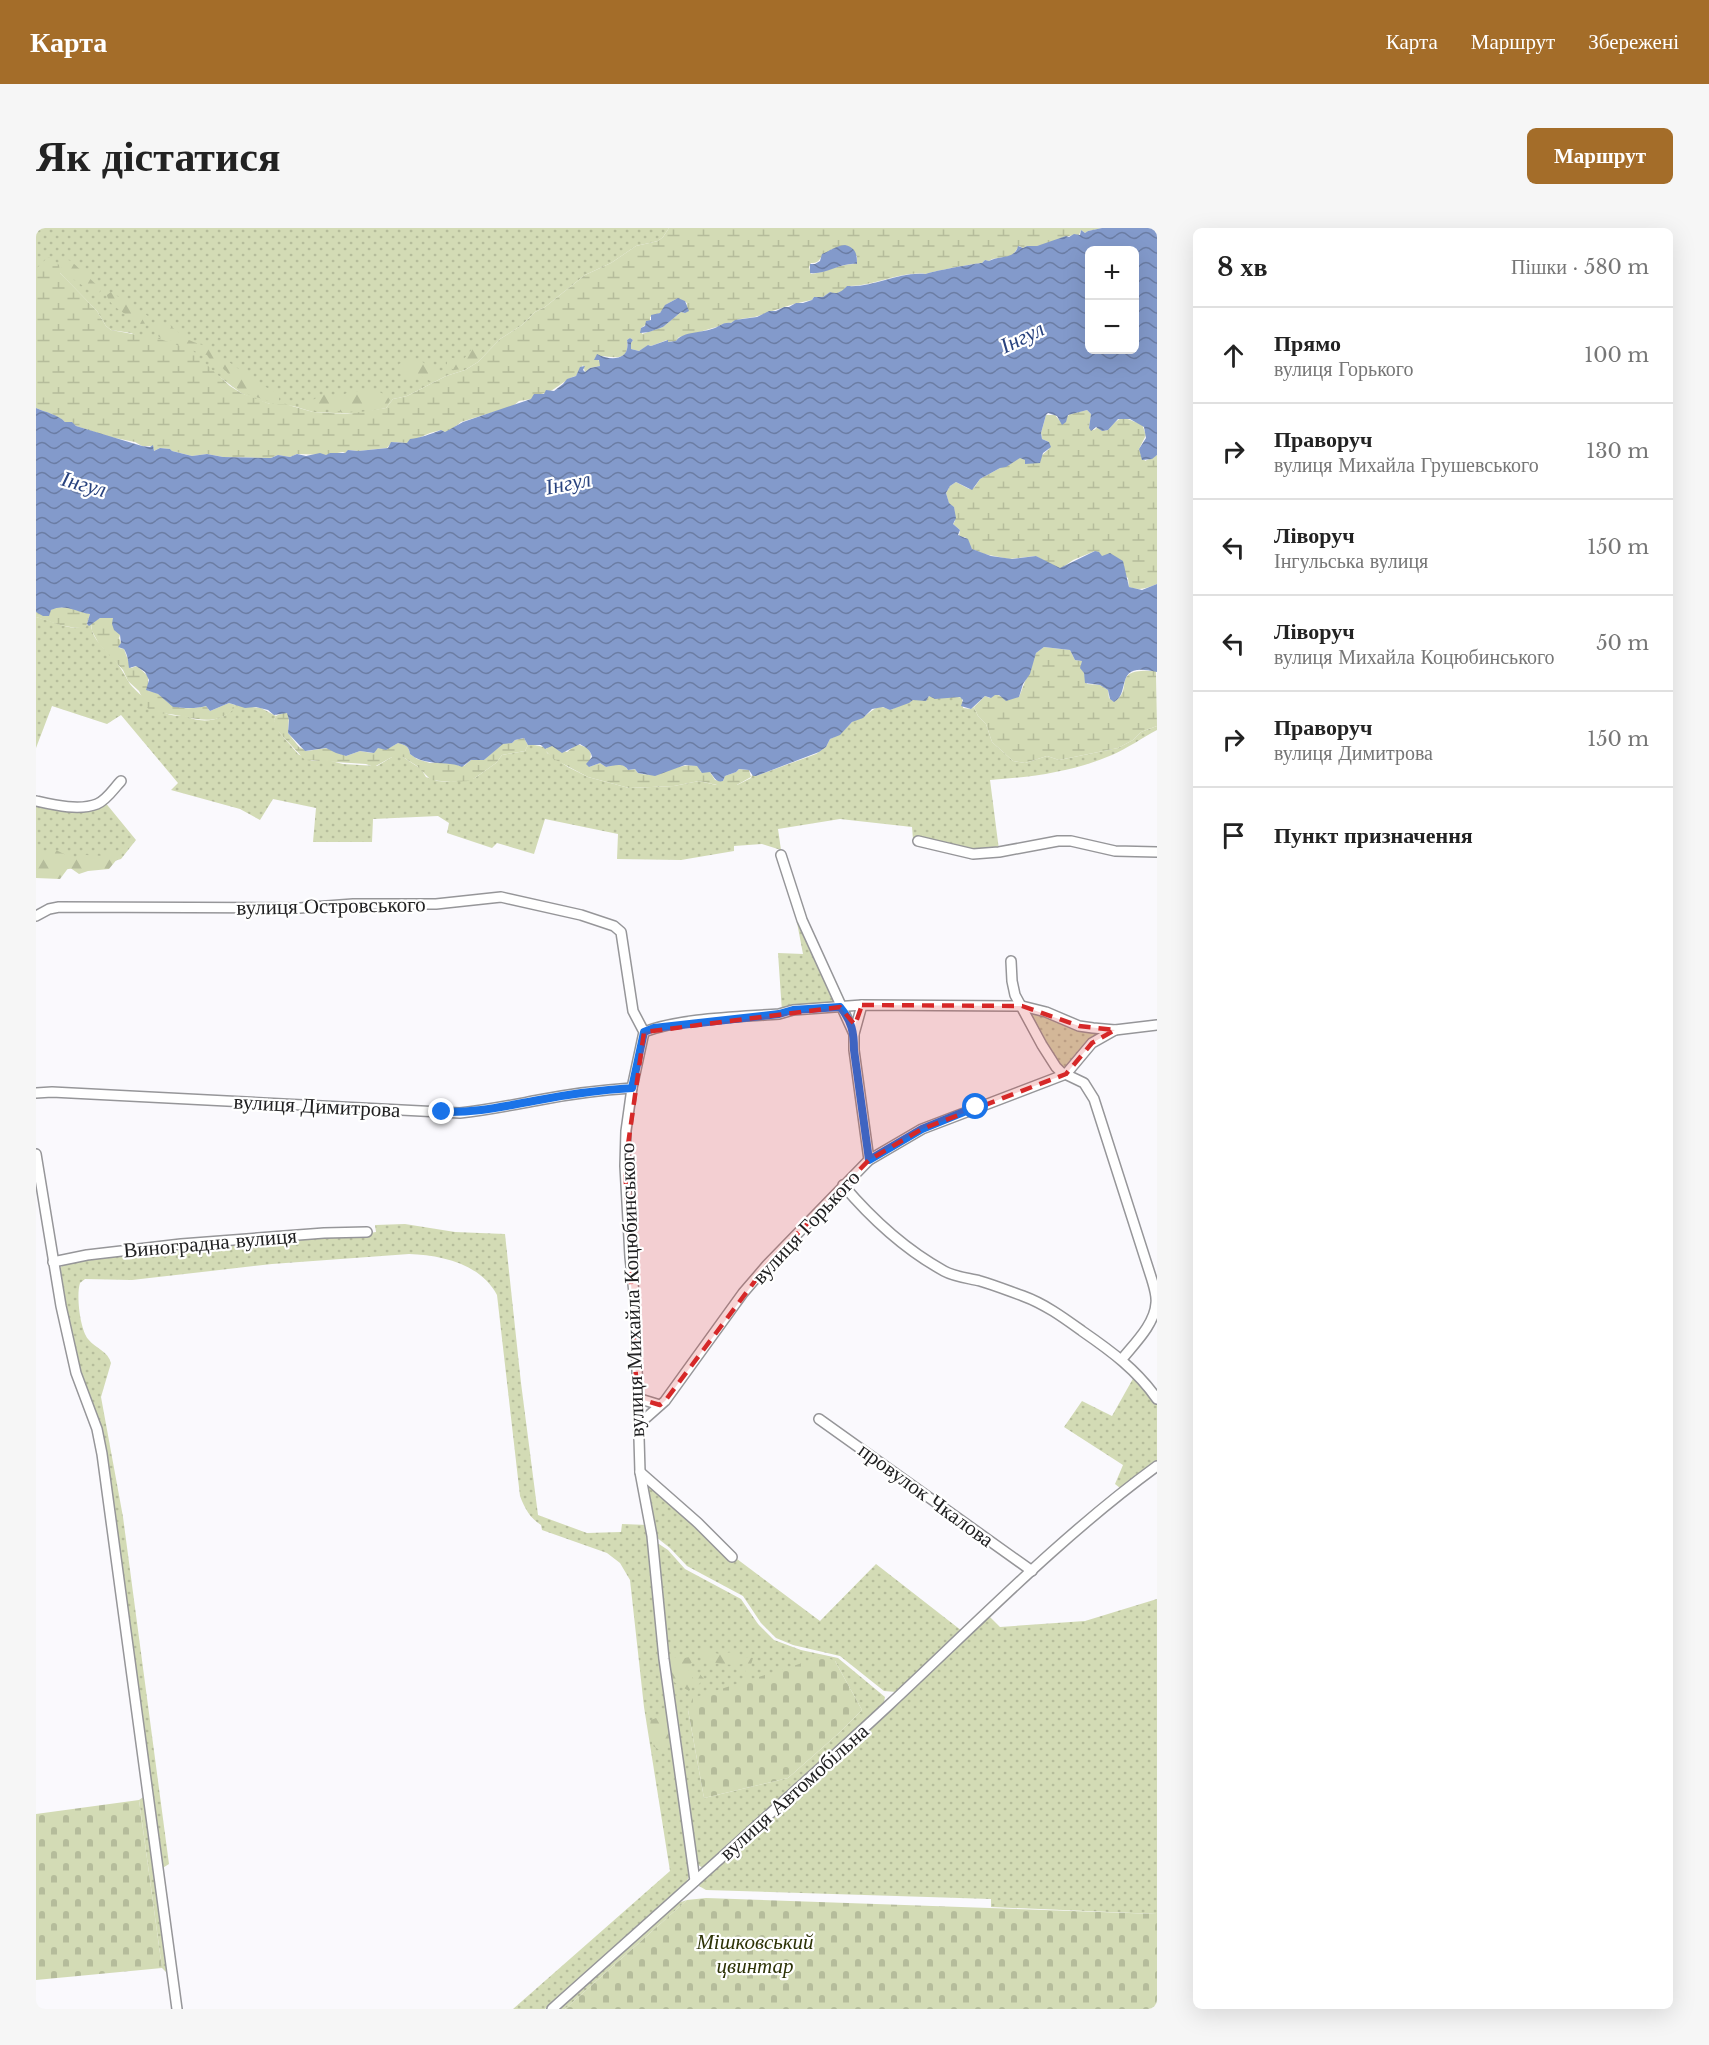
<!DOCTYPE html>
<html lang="uk">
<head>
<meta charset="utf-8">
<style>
	:root { --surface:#fff; --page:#f6f6f6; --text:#222; --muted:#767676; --line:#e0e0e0; --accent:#a46d29 }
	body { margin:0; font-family:"Libre Baskerville",serif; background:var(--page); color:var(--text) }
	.controls { position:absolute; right:18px; top:18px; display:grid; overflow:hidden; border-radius:9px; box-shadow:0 6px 24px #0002 }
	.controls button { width:54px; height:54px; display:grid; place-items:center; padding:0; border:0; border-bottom:2px solid var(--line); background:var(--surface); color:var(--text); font:30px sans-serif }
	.stop { position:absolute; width:18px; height:18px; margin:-14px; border:4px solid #1a73e8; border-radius:50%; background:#fff }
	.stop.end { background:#1a73e8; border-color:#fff; box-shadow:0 2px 6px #0008 }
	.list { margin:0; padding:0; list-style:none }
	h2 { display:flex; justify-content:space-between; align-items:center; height:78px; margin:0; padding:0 24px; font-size:26px }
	h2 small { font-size:20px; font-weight:400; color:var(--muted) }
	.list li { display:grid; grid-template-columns:39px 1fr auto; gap:18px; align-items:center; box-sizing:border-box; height:96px; padding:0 24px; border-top:2px solid var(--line) }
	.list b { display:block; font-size:22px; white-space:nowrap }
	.list p { margin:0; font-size:20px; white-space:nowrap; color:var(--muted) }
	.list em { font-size:20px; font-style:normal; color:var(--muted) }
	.icon { flex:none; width:33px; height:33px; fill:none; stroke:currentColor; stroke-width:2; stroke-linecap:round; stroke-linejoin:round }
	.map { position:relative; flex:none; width:1121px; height:1781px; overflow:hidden; border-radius:9px }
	header { display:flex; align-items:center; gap:36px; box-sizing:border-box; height:84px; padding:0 30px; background:var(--accent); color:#fff }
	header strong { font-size:28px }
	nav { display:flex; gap:33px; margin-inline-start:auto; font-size:21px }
	.intro { display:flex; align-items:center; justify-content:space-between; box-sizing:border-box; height:144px; padding:0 36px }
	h1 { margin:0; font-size:42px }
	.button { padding:15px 27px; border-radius:9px; background:var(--accent); color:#fff; font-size:21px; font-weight:700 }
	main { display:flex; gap:36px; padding:0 36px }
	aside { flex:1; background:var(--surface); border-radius:9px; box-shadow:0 6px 24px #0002 }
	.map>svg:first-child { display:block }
	.green { fill:url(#green-dots); fill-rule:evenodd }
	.forest { fill:url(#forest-firs) }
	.wetland { fill:url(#wetland-marsh); fill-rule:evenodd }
	.cemetery { fill:url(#cemetery-stones) }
	.water { fill:url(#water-waves); fill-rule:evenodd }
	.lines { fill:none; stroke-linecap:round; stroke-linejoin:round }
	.minor-casing { stroke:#969699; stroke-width:12 }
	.minor { stroke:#fff; stroke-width:9 }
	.route { stroke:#1a73e8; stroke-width:8 }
	.marked { fill:#d62828; fill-opacity:0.2; stroke:#d62828; stroke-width:4.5; stroke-dasharray:12 8; stroke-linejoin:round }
	.labels { text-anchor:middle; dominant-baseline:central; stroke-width:4.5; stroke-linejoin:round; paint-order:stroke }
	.street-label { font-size:21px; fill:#212122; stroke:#fff }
	.park-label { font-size:21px; font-style:italic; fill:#2d3306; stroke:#fff }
	.water-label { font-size:22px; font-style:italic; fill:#28427e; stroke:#fff }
</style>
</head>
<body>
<header>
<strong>Карта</strong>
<nav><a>Карта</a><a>Маршрут</a><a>Збережені</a></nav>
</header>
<div class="intro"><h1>Як дістатися</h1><a class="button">Маршрут</a></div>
<main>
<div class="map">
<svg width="1121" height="1781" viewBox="0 0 1121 1781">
	<defs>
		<pattern id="green-dots" width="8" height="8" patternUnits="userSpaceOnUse" patternTransform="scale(1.5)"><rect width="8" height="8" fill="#d3dbb5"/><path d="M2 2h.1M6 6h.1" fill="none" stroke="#b5bc9b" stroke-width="1.8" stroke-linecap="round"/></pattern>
		<pattern id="forest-firs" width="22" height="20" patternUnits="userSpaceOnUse" patternTransform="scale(1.5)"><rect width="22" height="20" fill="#d3dbb5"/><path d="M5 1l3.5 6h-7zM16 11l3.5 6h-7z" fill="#b5bc9b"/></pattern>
		<pattern id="wetland-marsh" width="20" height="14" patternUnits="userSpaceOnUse" patternTransform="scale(1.5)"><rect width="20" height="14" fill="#d3dbb5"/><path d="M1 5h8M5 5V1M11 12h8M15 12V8" fill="none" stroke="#b5bc9b"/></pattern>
		<pattern id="cemetery-stones" width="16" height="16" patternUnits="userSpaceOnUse" patternTransform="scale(1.5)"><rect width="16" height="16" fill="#d3dbb5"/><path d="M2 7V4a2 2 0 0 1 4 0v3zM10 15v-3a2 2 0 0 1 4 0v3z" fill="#b5bc9b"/></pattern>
		<pattern id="water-waves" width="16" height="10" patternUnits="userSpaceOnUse" patternTransform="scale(1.5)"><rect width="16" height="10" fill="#839acb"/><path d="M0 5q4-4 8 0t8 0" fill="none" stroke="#6b7da4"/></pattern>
	</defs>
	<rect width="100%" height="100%" fill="#faf9fd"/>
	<g class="green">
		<path d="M0,0h633l-6,9 -5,4 -22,5 -25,17 -26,12 -40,32 -10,5 -13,13 -22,14 -22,23 -13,8 -19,6 -39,20 -14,3 -7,9 -29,6 -44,-2 -20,-6 -23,-2 -16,-5 -13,-6 -24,-18 -86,-42 -20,-3 -5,-4 -9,-15 -37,-38 -24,-4z"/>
		<path d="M0,389c21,5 36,17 55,6 0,15 12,24 22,35 6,7 11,15 15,23 5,9 26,25 35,31 7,4 15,4 22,4 5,1 9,4 14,4 12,2 31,-3 36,-15l26,3 15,8 -2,4 5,12 19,22 14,7h19l12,3 34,2 15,-9h11l18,12 5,8 11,4 14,1 24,-4 21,-15 6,-8 23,-4 3,-6c8,-1 13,2 18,3l1,5 21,14 20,10 41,11 45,-2 25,-5 17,4h21l14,-7 1,-3 4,1 60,-22 10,-7 4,-8c10,-5 15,-9 22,-17 4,-4 9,-3 13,-6 9,-6 12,-13 25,-6l23,-10 14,-1 2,-3c11,3 23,-1 33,2l1,10 8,1 3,-2 4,9 8,8 6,18 21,19 12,2 22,-7 12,4 59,-12 15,-8 8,-8 16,-6v4c-15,8 -29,18 -45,25 -39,17 -80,22 -122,25l9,70 -41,1 -45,-12 -1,-12 -72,-8 -62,10 3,21 -19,-6 -28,2v5l-53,9 -64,-1 1,-25 -73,-15 -11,35 -37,-11 -5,5 -45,-15 2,-10 -11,-7 -65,3 -1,23h-59l3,-34 -43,-9 -13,21 -20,-11 -69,-19 7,-7 -57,-68 -14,9 -55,-18 -16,42z"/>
		<path d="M68,573l32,39 -15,19 -20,6 -65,8v-70l19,4z"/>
		<path d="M755,663l46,112 -55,9 -4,-59 25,1z"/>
		<path d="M994,783l73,19 -37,38 -3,1 -6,-4 -28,-52z"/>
		<path d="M369,996l50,8 50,2 16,149 17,132 49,18 34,-1 1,-8 26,1 42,350 -5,9 -140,125h-32l157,-138 -26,-164 -14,-127 -10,-17 -13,-10 -65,-23 -1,-5c-11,-7 -16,-16 -21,-29l-23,-201c-16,-31 -56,-40 -88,-41l-137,10 -140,16 -47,-1 -5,4c-4,12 0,46 8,56 8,10 20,12 23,24l-10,34 22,120 46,347 -8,5 -56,-416 -25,-80 -16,-68 -5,-36 8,-8 114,-15 181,-12 14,-2 -1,-7z"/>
		<path d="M1099,1147l22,29v57l-37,27 -5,-4 8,-19 -59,-38 18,-26 30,15z"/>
		<path d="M608,1252l89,76 87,65 56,-57 86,67 -66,61 -12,-1 -44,-35 -47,-11 -17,-7 -15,-15 -18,-27 -56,-30 -17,-18 -14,-11z"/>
		<path d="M623,1316l9,6 17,19 56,30 17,25 16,16 27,10 37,8 47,39 -1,5 -14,14 -167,152 -5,-3 -3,-9 -27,-197 -12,-114zM799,1433l27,49 -23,23 -51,45 -84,20 -16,-88z"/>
		<path d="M1121,1371v315l-166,-7v-8l-285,-9 -7,-4 1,-4 289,-266 11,11 85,-6z"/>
		<path d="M109,1568l25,180 -8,-8 -23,-168z"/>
		<path d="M651,1672l-122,109h-7l117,-105z"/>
	</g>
	<g class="forest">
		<path d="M27,30l8,3 30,28 -3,6h-2l-33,-23 -5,-13z"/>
		<path d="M75,64l37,24 1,7 -8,1c-10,-7 -33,-18 -34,-29z"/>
		<path d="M121,93c15,2 20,12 32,19 6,3 12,4 18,7 24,15 46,35 72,47v8c-6,1 -37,-9 -41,-13 -6,-6 -8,-17 -17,-22 -7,-4 -10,-5 -14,-12l-9,-2 -16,-9 -23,-7 -6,-9 1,-5z"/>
		<path d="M436,121l8,1 2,3c-4,11 -17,16 -28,17l-7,-4v-7l2,-2 13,4z"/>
		<path d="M369,133h16l16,11 2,6 -9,3 -10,-6 -10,4 -11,-6v-9z"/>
		<path d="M340,162l11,6 3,4 -3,6 -44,7 -13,-5 -14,3 -9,-3v-4l12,-8 6,-2 14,2 11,-4z"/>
		<path d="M0,617l5,8 11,-5 20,10 14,-3 18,1 8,-4 6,4v2l-9,11 -21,2 -9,3 -10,-7 -9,12 -24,-1z"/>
		<path d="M667,1422l16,4 13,-2 10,5 11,1 -3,10 2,6 -5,1 -4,-11c-13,2 -25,0 -37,-4l-4,-6z"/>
		<path d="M637,1429l7,2 10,-2 2,5 -4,5v3l11,3 5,6 -6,6 -6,-8v10l-3,4 -15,-9 -4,-14 1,-10z"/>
		<path d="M625,1488l5,2c2,12 7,25 -3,34l-10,-6 -4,-16 2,-10z"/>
	</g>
	<g class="wetland">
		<path d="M633,0h433l-14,3 -3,2 -4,-3 -2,5c-14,-1 -29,10 -42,11 -6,1 -8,-1 -14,2l-4,-2 -7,10 -20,3 -3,2 -4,-1 -3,3c-6,0 -53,9 -56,11 -28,-3 -52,13 -79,12l-2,5 -11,3 -4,-2 -7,5h-9l-2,3c-18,3 -36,10 -54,16 -9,3 -19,1 -27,7 -8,-1 -11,4 -18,5 -12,3 -22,7 -34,9l-3,4 -8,1 -1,-2 -16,6 -2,-1 -10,6 -8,-2v-6l2,-3 -3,-2 -3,2c3,22 -12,17 -27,16l-2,4 2,1v5l-10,2 -5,4 -2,-7 -7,11c-15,4 -23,20 -41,18l-3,5 -13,2 -6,5 -52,16 -10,8 -6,2 -4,-2 -11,3 -23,10 -15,-1 -5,6 -29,3 -9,-1 -4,3 -2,-1 -17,3 -29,-1 -7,3 -12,-2 -7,3 -48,-1 -16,-3 -15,2 -20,-5 -2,-2 -10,-1 -6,3 -1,-5h-11l-7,-4 -25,-5 -34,-11 -5,-4h-6c-7,-7 -20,-10 -29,-14v-139l11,-11 3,-1 9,8 1,8 5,5 32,33 9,15 5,4 49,9 20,7 16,9 34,31 11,7 29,11h15l28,8 35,2 38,-6 7,-9 14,-3 39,-20 19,-6 13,-8 22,-23 22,-14 13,-13 10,-5 40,-32 26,-12 25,-17 22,-5 5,-4zM796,21l25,7v8c-16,-1 -30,8 -46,10l-2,-7 2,-4c10,1 8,-7 15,-10 2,-1 4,-2 6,-4zM642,70l9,5 -2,10 -4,-1 -18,15 -21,7 -1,-6 9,-6v-5l10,-4 7,-9z"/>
		<path d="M1051,182l4,4 -2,14 5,2 4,-3 4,4 6,-1c16,-18 14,-11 34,-6l4,11 -7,14 6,12 12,-6v129c-10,4 -17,7 -28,3l-1,-9 -33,-27 -22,9 -11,8h-6l-20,-12 -27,3 -25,-5 -12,-5 -7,-12h-6l1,-7 -7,-6 2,-3 -1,-14 -5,-3 -3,-11 4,-7 6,-4 13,7 5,-1 6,-9 40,-22 13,6 16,-14v-7l-7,-3 -1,-6 5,-18h9l6,7 9,-8z"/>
		<path d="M20,379l13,1 21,6 -4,13c-18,3 -33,-5 -50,-10v-5l15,-2z"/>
		<path d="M64,390h13l7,17 -1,3 2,5 -2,5 5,1 7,19 6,-2 11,10v15c11,0 16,9 25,14 9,5 24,3 33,1l4,5 19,-8 6,2 -2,5c-20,18 -43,6 -65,4 -5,-1 -10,0 -15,0l-7,-8 -7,-15 -11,-10 -5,-11 -24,-26 -7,-13 -1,-8z"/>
		<path d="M1008,419l26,3 5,10 7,1 -1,7 3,5 3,11 13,1 8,5 1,8 5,4c22,-14 -6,-34 42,-31l1,55 -16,6 -8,8 -15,8 -59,12 -12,-4 -22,7 -12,-2 -21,-19 -6,-18 -8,-8 -4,-9 11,-11 5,2 6,-4 6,3h17l17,-44z"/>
		<path d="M246,485h5l2,2 -1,18 11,14 8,4 19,-3 20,8 14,-5 12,2 6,-5h11l9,-5c7,2 11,3 12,11l7,5 13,4 21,-1 9,4h4l7,-6h13l19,-17h9l3,-3 9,-2 4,7 -3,6 -23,4 -6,8 -21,15 -7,3 -17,1 -20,-2 -14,-14 -14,-9h-11l-18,10 -8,-3 -61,-4 -30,-32 -1,-8 2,-4z"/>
		<path d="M541,516l11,4 3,6 -2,13 11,-4 6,4c8,-2 16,-6 22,3l7,-1 3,4c24,7 37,-12 60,-7l3,6h9l5,8 8,1 2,-5 11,-4 3,-3 10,1 2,7 -16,9 -9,1 -27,-6 -25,5 -45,2 -41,-11 -36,-19 -7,-8 5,-5 17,7z"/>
	</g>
	<g class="cemetery">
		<path d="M788,1428l11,5 27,49 -23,23 -51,45 -84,20 -16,-88 5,-12z"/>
		<path d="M103,1572l23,168 -126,12v-166z"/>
		<path d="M670,1670l451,16v95h-592l122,-109z"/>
	</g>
	<g class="water">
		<path d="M1066,0h55v227l-5,4 -10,1 -3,-11 7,-11 -2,-11 -14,-8h-12l-10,11 -6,1 -6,-4 -5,4 -2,-3 2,-14 -4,-4 -19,5 -2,7 -4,3 -5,-9 -9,-3 -2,2 -5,18 1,6 7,3 2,5 -8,6 -3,10 -15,1v-4l-5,-2 -14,9 -6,1 -20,11 -8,11 -16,-8 -6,4 -4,7 3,10 5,4 2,11 -3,6 7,6 -2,5 10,4 4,10 19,7 21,3 24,-3 24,12 35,-17 4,1 3,4 8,-3 13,8 6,26 13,3 15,-6v88c-45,-11 -25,20 -43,30l-4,-3 -2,-9 -8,-5 -15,-2 -1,-10 -4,-5 2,-7 -7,-1 -5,-10 -26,-3 -8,6 -6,21 -7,10 -4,13 -13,4 -7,-6h-4l-4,3 -6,-2 -14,13 -10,-3 2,-6 -3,-3 -25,2 -6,-3 -3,5 -13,-1 -4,3 -19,7 -7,-3 -11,2 -9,9 -11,4 -12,13 -10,4 -4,8 -7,5 -63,24h-3l-4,-6 -10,-1 -3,3 -11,4 -2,5c-7,2 -9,-4 -13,-9l-8,1 -5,-7 -12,-1 -30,11 -17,-3 -3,-4 -7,1c-5,-8 -14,-4 -22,-3l-6,-4 -11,4 -3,-3 6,-7c-1,-7 -7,-10 -12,-13l-18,9 -10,-7 -7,3 -4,-4h-13l-4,-7 -9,2 -3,3 -9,1 -19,16h-13l-9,7c-16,-7 -37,0 -52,-13 -1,-8 -5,-9 -12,-11l-12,7 -8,-2 -4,5 -14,-2 -14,5 -10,-3 -10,-5 -21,3 -17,-18 1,-13 -2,-7 -13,2 -6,-5 -12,-3 -11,1 -16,-5 -19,8 -4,-5c-11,3 -21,2 -33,1l-15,-13 -12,-4 3,-10 -4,-8 -9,-6 -7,2c-1,-8 -1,-12 -5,-19l-6,-2 3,-4 -1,-8 -6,-5 -2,-6 1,-6h-13l-11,8 -2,-2 3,-10c-13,-2 -26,-11 -39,-4l-2,6h-6l-7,-4v-204c9,4 23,7 29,14h7l4,4 66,20 8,1 3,-2 1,6 6,-3 10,1 2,2 20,5 15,-2 16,3 48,1 7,-3 12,2 7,-3 9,2 14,-3 6,2 4,-2h15l3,-3 10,1 30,-3 3,-6 16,1 3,-4c10,-1 21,-5 31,-9l4,2 18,-10 68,-23 3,-5h10l2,-4 8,1 9,-7 4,-5 9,-3 4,-9 5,-1 -2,4 2,2 5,-4 10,-2 -1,-6h-5l3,-6c13,7 34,7 30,-14l3,-2 3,2 -2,3v6l8,2 9,-6 3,1 17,-6v2l8,-1c7,-10 27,-8 39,-13 5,-2 8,-6 16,-5l4,-3 22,-3 12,-6h7l8,-4h5l7,-4h7l9,-3 2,-3h9l7,-5c8,3 12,-1 17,-6 27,2 51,-15 79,-12 2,-2 51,-11 56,-11l3,-3 4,1c10,-6 26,-1 29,-15l5,2 4,-2h10l29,-10 3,1 5,-3 6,1 1,-5 4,3 3,-2zM1054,22h44v100h-44z"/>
		<path d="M809,17c11,3 12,9 12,19 -16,-2 -31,11 -47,9v-9h5l5,-3 2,-7c8,-3 13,-8 23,-9z"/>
		<path d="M642,70l7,3 4,10 -4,2 -4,-1 -18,15 -14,5 -9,1 1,-5 4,-2 1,-5 5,-1v-5l9,-2 5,-8z"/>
	</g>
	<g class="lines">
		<g class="minor-casing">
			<g id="minor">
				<path d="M0,573c18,4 43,10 61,3 10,-4 17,-16 24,-23"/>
				<path d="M882,613l55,13 26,-2 59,-11h13l44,10 42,1"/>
				<path d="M745,627l21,65 52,114"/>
				<path d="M0,688l13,-7 10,-2 241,1 53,-4h83l65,-7 80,18 33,11 7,6 12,79 11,21 -12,56 -6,43 -1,35 5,91 5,45 5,170 12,64 12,123 31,222"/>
				<path d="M975,733l1,20 3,14 27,50 14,22 5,5 23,11 10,16 58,181c2,7 5,16 4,23 -1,21 -22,41 -34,56"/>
				<path d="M826,777l-8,29v16l15,110"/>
				<path d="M608,804c36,-14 95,-15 135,-18l14,-4 69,-5 160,1 24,6 33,14 14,2 22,2 42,-5"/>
				<path d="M0,865l16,-1 408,21c28,-3 52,-8 79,-13 31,-6 62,-10 93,-12"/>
				<path d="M0,926l25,152 15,67 21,56 5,25 75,555"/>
				<path d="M807,957c28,33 63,65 101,86 11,6 24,7 36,10 14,4 29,10 43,15 22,8 41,22 59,35 29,20 55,39 75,68"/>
				<path d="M17,1034l34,-7 94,-11 143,-11 43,-1"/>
				<path d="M601,1170l23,7"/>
				<path d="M783,1191l213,152"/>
				<path d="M602,1197l27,-24 78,-108 24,-28 102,-105 53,-31 144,-55 26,-31 23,-13"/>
				<path d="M604,1244l58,51 34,34"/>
				<path d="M516,1781c113,-101 226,-201 337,-304 87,-81 172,-169 268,-239"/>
			</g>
		</g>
		<use href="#minor" class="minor"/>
	</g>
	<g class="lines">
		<path class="route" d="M406,884c37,1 62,-6 97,-12 31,-6 62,-10 93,-12l12,-56 10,-4 125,-14 14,-4 47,-3c12,14 14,26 14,43l15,110 53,-31 54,-22"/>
	</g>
	<path class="marked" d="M826,777l160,1 57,20 36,4 -23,13 -26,31 -144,55 -53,31 -102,105 -102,136 -5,4 -23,-7 -12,-232 19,-134 196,-25 15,18z"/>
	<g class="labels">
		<g class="street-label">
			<text transform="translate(295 678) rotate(-1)">вулиця Островського</text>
			<text transform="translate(281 878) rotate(3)">вулиця Димитрова</text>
			<text transform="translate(770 999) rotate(-47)">вулиця Горького</text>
			<text transform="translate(174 1015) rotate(-5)">Виноградна вулиця</text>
			<text transform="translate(596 1062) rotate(-92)">вулиця Михайла Коцюбинського</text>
			<text transform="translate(890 1267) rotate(36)">провулок Чкалова</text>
			<text transform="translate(758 1564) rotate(-42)">вулиця Автомобільна</text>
		</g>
		<g class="park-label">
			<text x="719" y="1714">Мішковський<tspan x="719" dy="24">цвинтар</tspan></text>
		</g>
		<g class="water-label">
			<text transform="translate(986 109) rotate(-26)">Інгул</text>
			<text transform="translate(532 255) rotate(-11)">Інгул</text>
			<text transform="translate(48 256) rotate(16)">Інгул</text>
		</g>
	</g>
</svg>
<div class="controls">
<button>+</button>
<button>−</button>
</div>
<div class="stop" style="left:940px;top:879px"></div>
<div class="stop end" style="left:406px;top:884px"></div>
</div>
<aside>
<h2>8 хв<small>Пішки · 580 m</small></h2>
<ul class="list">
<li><svg class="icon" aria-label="ahead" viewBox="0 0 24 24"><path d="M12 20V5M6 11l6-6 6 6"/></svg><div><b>Прямо</b><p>вулиця Горького</p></div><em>100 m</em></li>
<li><svg class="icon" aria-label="right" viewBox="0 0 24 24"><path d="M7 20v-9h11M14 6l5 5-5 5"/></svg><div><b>Праворуч</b><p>вулиця Михайла Грушевського</p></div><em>130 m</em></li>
<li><svg class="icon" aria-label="left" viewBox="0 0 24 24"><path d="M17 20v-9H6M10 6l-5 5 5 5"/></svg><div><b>Ліворуч</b><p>Інгульська вулиця</p></div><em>150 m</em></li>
<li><svg class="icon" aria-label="left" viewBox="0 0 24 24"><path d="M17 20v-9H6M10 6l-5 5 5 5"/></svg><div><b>Ліворуч</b><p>вулиця Михайла Коцюбинського</p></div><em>50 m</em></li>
<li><svg class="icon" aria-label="right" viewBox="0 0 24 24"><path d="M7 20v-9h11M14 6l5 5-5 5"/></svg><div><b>Праворуч</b><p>вулиця Димитрова</p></div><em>150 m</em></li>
<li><svg class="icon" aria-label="arrive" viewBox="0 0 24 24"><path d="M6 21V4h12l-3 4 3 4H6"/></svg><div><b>Пункт призначення</b></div></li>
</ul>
</aside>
</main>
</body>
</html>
